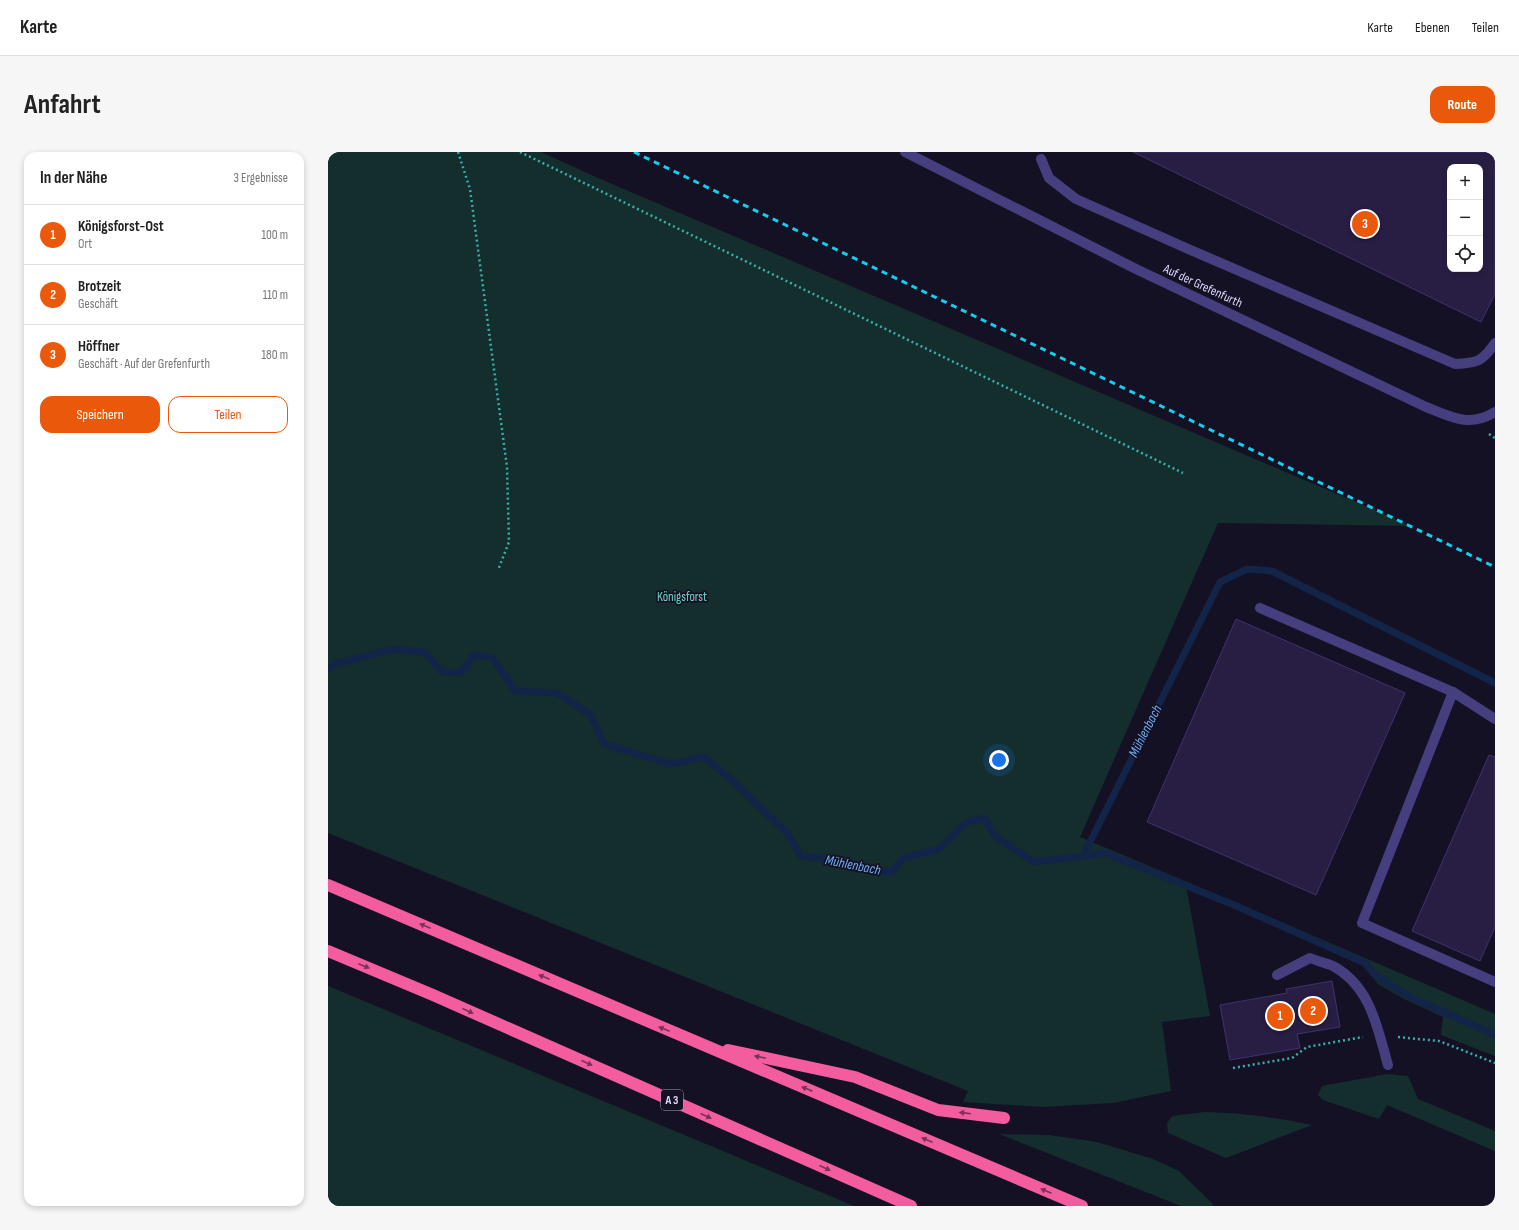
<!DOCTYPE html>
<html lang="de">
<head>
<meta charset="utf-8">
<style>
	:root { --surface:#fff; --page:#f6f6f6; --text:#222; --muted:#767676; --line:#e0e0e0; --accent:#ea580c }
	body { margin:0; font-family:"Sofia Sans Condensed",sans-serif; background:var(--page); color:var(--text) }
	.controls { position:absolute; right:12px; top:12px; display:grid; overflow:hidden; border-radius:8px; box-shadow:0 2px 6px #0003 }
	.controls button { width:36px; height:36px; display:grid; place-items:center; padding:0; border:0; border-bottom:1px solid var(--line); background:var(--surface); color:var(--text); font:20px sans-serif }
	.you { position:absolute; left:671px; top:608px; width:14px; height:14px; margin:-10px; border:3px solid #fff; border-radius:50%; background:#1a73e8; box-shadow:0 0 0 6px #1a73e833 }
	.badge { display:grid; place-items:center; width:26px; height:26px; border-radius:50%; background:var(--accent); color:#fff; font-size:13px; font-weight:700 }
	.pin { position:absolute; translate:-50% -50%; border:2px solid #fff; box-shadow:0 1px 4px #0006 }
	.list { margin:0; padding:0; list-style:none }
	h2 { display:flex; justify-content:space-between; align-items:center; height:52px; margin:0; padding:0 16px; font-size:17px }
	h2 small { font-size:13px; font-weight:400; color:var(--muted) }
	.list li { display:grid; grid-template-columns:26px 1fr auto; gap:12px; align-items:center; box-sizing:border-box; height:60px; padding:0 16px; border-top:1px solid var(--line) }
	.list b { display:block; font-size:15px; white-space:nowrap }
	.list p { margin:0; font-size:13px; white-space:nowrap; color:var(--muted) }
	.list em { font-size:13px; font-style:normal; color:var(--muted) }
	.actions { display:flex; gap:8px; padding:12px 16px }
	.actions a { flex:1; padding:9px 0; border:1px solid var(--accent); border-radius:12px; text-align:center; font-size:14px; color:var(--accent) }
	.actions .main { background:var(--accent); color:#fff }
	.icon { flex:none; width:22px; height:22px; fill:none; stroke:currentColor; stroke-width:2; stroke-linecap:round; stroke-linejoin:round }
	.map { position:relative; flex:none; width:1167px; height:1054px; overflow:hidden; border-radius:12px }
	header { display:flex; align-items:center; gap:24px; box-sizing:border-box; height:56px; padding:0 20px; background:var(--surface); border-bottom:1px solid var(--line) }
	header strong { font-size:19px }
	nav { display:flex; gap:22px; margin-inline-start:auto; font-size:14px }
	.intro { display:flex; align-items:center; justify-content:space-between; box-sizing:border-box; height:96px; padding:0 24px }
	h1 { margin:0; font-size:28px }
	.button { padding:10px 18px; border-radius:12px; background:var(--accent); color:#fff; font-size:14px; font-weight:700 }
	main { display:flex; gap:24px; padding:0 24px }
	aside { flex:1; background:var(--surface); border-radius:12px; box-shadow:0 2px 6px #0003 }
	.map>svg:first-child { display:block }
	.green { fill:#142e2e }
	.lines { fill:none; stroke-linecap:round; stroke-linejoin:round }
	.stream { stroke:#122447; stroke-width:7 }
	.building { fill:#281e44; stroke:#41326e; fill-rule:evenodd }
	.path { stroke:#39afad; stroke-width:2.5; stroke-dasharray:2 3; stroke-linecap:butt }
	.lane { stroke:#453f80; stroke-width:10 }
	.street { stroke:#453f80; stroke-width:10 }
	.highway { stroke:#f35c9e; stroke-width:12 }
	.rail { stroke:#13ceed; stroke-width:3; stroke-dasharray:6 5; stroke-linecap:butt }
	.oneway { fill:#79335b }
	.labels { text-anchor:middle; dominant-baseline:central; stroke-width:3.5; stroke-linejoin:round; paint-order:stroke }
	.shield { fill:#151125; stroke:#a19cbc; stroke-width:1 }
	.shield-label { font-size:12px; font-weight:bold; fill:#ddd8fc }
	.street-label { font-size:13px; fill:#ddd8fc; stroke:#151125 }
	.park-label { font-size:13px; fill:#69d7c0; stroke:#151125 }
	.water-label { font-size:14px; font-style:italic; fill:#6eb0f4; stroke:#151125 }
</style>
</head>
<body>
<header>
<strong>Karte</strong>
<nav><a>Karte</a><a>Ebenen</a><a>Teilen</a></nav>
</header>
<div class="intro"><h1>Anfahrt</h1><a class="button">Route</a></div>
<main>
<aside>
<h2>In der Nähe<small>3 Ergebnisse</small></h2>
<ul class="list">
<li><span class="badge">1</span><div><b>Königsforst-Ost</b><p>Ort</p></div><em>100 m</em></li>
<li><span class="badge">2</span><div><b>Brotzeit</b><p>Geschäft</p></div><em>110 m</em></li>
<li><span class="badge">3</span><div><b>Höffner</b><p>Geschäft · Auf der Grefenfurth</p></div><em>180 m</em></li>
</ul>
<div class="actions"><a class="main">Speichern</a><a>Teilen</a></div>
</aside>
<div class="map">
<svg width="1167" height="1054" viewBox="0 0 1167 1054">
	<rect width="100%" height="100%" fill="#151125"/>
	<g class="green">
		<path d="M0,0h213l57,26 814,348 -194,-3 -138,314 155,65 260,112v42l-54,-21 2,-18 -39,-18 -26,-15 -15,-18 -177,-80 24,130 -48,6 9,69 -58,12 -70,4 -80,-5 5,-11 -640,-258z"/>
		<path d="M0,834l526,220h-526z"/>
		<path d="M1059,922l21,2 10,23 77,32v20l-108,-46 -8,14 -56,-19 -5,-5 4,-9z"/>
		<path d="M877,960c36,1 71,5 107,13l-86,33 -58,-25 -1,-10 5,-7z"/>
		<path d="M671,982l50,1 48,7 56,17 26,12 34,33 -1,2h-31z"/>
	</g>
	<g class="lines">
		<g class="stream">
			<path d="M0,518l4,-5 61,-16 31,3 18,20 19,1 13,-18 18,2 23,34 42,2 34,22 13,29 67,20 33,-7 29,24 55,53 13,22 39,4 51,13 12,-15 36,-9 28,-27 17,-4 12,19 38,25 49,-6 137,-274 27,-13 25,2 223,112"/>
			<path d="M755,704l22,-3 129,52 131,58 11,13 34,21 85,38"/>
		</g>
	</g>
	<g class="building">
		<path d="M805,0h362v142l-14,28zM1122,15h30v102h-30z"/>
		<path d="M908,467l169,74 -89,202 -169,-73z"/>
		<path d="M1161,603l6,2v170l-15,34 -68,-30z"/>
		<path d="M1004,829l8,46 -43,7 3,14 -70,12 -10,-55 67,-12 -1,-4z"/>
	</g>
	<g class="lines">
		<g class="path">
			<path d="M130,0l12,37 37,278 2,75 -11,28"/>
			<path d="M192,0l663,321"/>
			<path d="M1161,282l6,4"/>
			<path d="M1070,885l41,4 56,22"/>
			<path d="M905,916l59,-10 15,-11 56,-10"/>
		</g>
		<g class="lane">
			<path d="M713,7l8,19 27,21 110,49 269,116c22,-1 27,-2 40,-21"/>
			<path d="M932,456l193,84 42,27"/>
			<path d="M1125,540l-91,231 133,59"/>
			<path d="M949,823l33,-17c7,3 16,5 23,8 38,21 44,61 55,99"/>
		</g>
		<path class="street" d="M577,0l231,117 290,138c25,10 44,21 69,5"/>
		<g class="highway">
			<path d="M0,733l754,321"/>
			<path d="M0,799l105,44 478,211"/>
			<path d="M400,898l127,27 83,33 66,8"/>
		</g>
		<path class="rail" d="M306,0l861,415"/>
	</g>
	<defs><path id="oneway-solid" d="M-6-.8H1V-3.2L6.5 0L1 3.2V.8H-6Z"/></defs>
	<g class="oneway">
		<use href="#oneway-solid" transform="translate(97 774) rotate(-157)"/>
		<use href="#oneway-solid" transform="translate(36 814) rotate(23)"/>
		<use href="#oneway-solid" transform="translate(216 825) rotate(-157)"/>
		<use href="#oneway-solid" transform="translate(140 859) rotate(24)"/>
		<use href="#oneway-solid" transform="translate(336 877) rotate(-157)"/>
		<use href="#oneway-solid" transform="translate(432 905) rotate(-168)"/>
		<use href="#oneway-solid" transform="translate(259 911) rotate(24)"/>
		<use href="#oneway-solid" transform="translate(479 937) rotate(-157)"/>
		<use href="#oneway-solid" transform="translate(637 961) rotate(-173)"/>
		<use href="#oneway-solid" transform="translate(378 964) rotate(24)"/>
		<use href="#oneway-solid" transform="translate(599 988) rotate(-157)"/>
		<use href="#oneway-solid" transform="translate(497 1016) rotate(24)"/>
		<use href="#oneway-solid" transform="translate(718 1039) rotate(-157)"/>
	</g>
	<g class="labels">
		<rect class="shield" x="333" y="938" width="22" height="20" rx="3"/>
		<g class="shield-label">
			<text x="344" y="948">A 3</text>
		</g>
		<g class="street-label">
			<text transform="translate(875 134) rotate(25)">Auf der Grefenfurth</text>
		</g>
		<g class="park-label">
			<text x="354" y="445">Königsforst</text>
		</g>
		<g class="water-label">
			<text transform="translate(817 579) rotate(-63)">Mühlenbach</text>
			<text transform="translate(525 713) rotate(11)">Mühlenbach</text>
		</g>
	</g>
</svg>
<div class="controls">
<button>+</button>
<button>−</button>
<button><svg class="icon" aria-label="locate" viewBox="0 0 24 24"><circle cx="12" cy="12" r="6"/><path d="M12 2v4M12 18v4M2 12h4M18 12h4"/></svg></button>
</div>
<div class="you"></div>
<div class="pin badge" style="left:952px;top:864px">1</div>
<div class="pin badge" style="left:985px;top:859px">2</div>
<div class="pin badge" style="left:1037px;top:72px">3</div>
</div>
</main>
</body>
</html>
